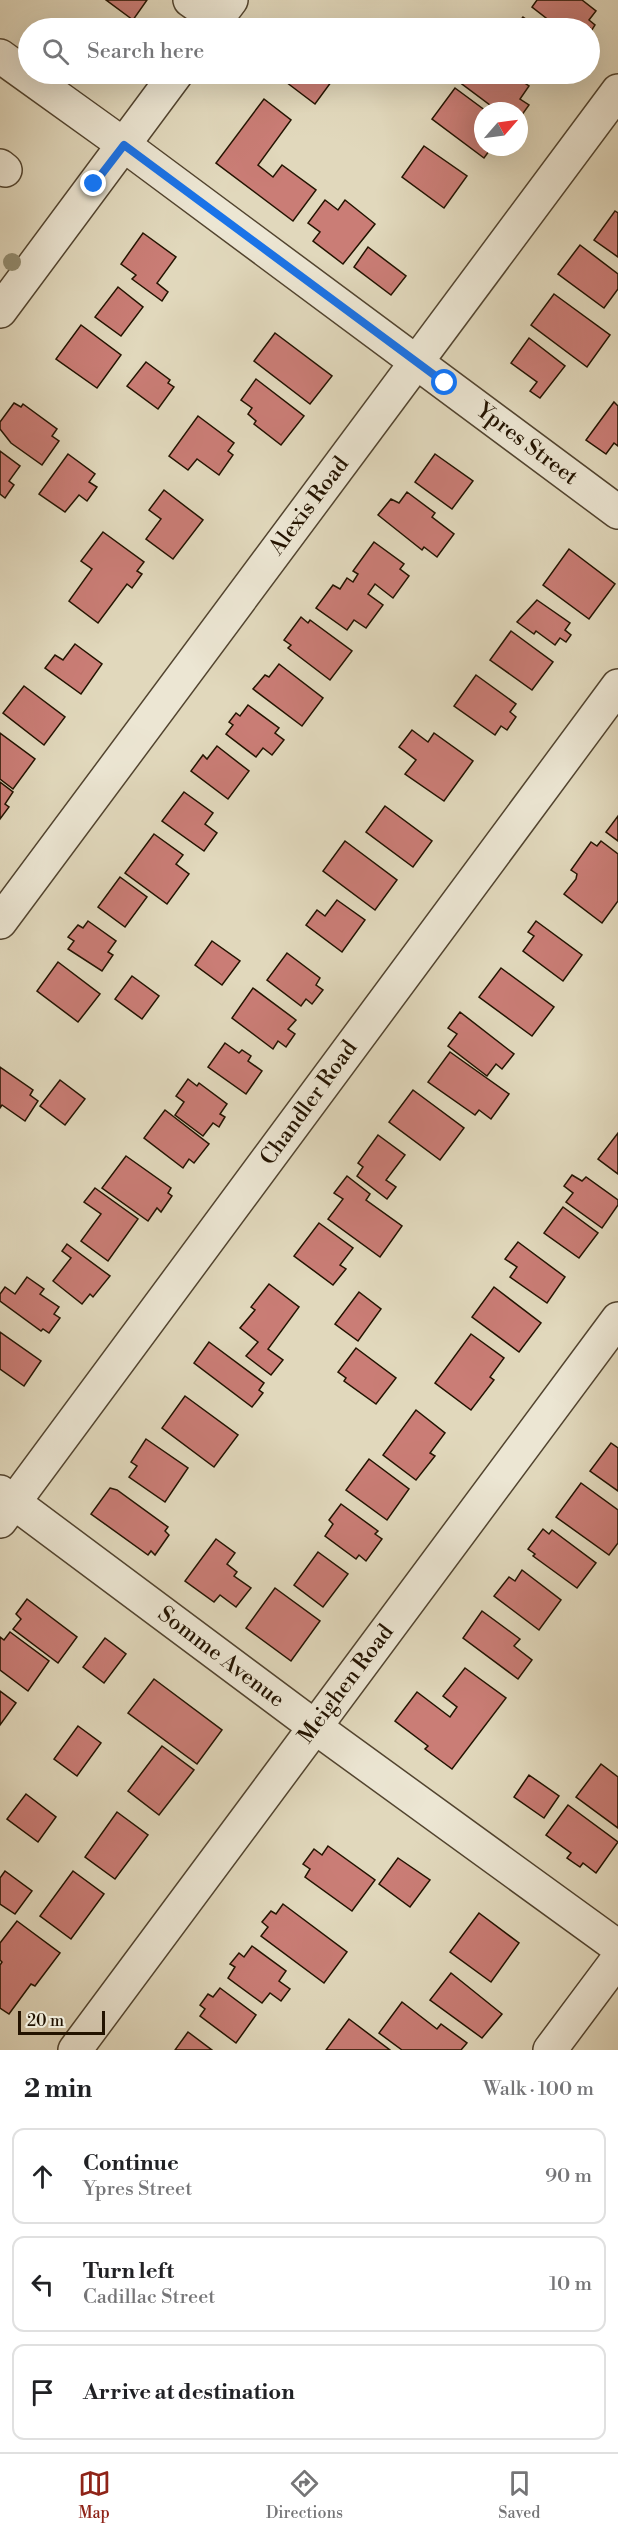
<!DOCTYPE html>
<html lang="en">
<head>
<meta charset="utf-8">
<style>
	:root { --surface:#fff; --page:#f2f2f2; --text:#202124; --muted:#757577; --line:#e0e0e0; --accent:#8f2418 }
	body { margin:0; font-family:"Libre Bodoni",serif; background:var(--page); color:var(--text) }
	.compass { position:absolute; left:474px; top:102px; width:54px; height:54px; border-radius:50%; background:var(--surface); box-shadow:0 6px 24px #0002; rotate:62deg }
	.scale { position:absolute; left:18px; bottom:15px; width:87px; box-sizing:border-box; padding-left:6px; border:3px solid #231300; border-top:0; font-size:16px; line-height:21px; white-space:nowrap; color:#231300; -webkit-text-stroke:4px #ece6d3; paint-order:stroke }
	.stop { position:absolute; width:18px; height:18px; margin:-14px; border:4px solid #1a73e8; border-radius:50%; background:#fff }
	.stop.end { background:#1a73e8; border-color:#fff; box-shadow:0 2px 6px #0008 }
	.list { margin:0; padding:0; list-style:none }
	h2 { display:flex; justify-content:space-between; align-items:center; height:78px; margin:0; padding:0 24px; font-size:26px }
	h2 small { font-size:20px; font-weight:400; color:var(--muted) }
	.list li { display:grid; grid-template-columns:39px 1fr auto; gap:18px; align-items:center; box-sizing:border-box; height:96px; margin:0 12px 12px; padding:0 12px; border:2px solid var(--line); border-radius:12px }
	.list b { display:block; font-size:22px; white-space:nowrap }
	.list p { margin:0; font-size:20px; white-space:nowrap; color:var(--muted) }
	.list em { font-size:20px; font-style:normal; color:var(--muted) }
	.icon { flex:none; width:33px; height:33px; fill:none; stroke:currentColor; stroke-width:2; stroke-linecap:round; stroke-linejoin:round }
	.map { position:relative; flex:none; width:618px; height:2050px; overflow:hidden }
	.search { position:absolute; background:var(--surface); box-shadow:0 6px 24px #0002; left:18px; right:18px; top:18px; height:66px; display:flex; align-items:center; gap:15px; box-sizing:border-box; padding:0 21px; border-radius:33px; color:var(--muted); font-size:22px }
	.sheet { height:402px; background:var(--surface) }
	nav { display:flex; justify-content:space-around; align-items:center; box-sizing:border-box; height:84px; border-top:2px solid var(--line); background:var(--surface); font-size:16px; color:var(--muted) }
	nav a { display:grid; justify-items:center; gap:3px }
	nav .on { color:var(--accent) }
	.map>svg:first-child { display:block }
	.building { fill:#ca7d76; stroke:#231300; stroke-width:1.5 }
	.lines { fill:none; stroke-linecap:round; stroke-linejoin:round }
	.minor-casing { stroke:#52442f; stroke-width:36 }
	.minor { stroke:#ece6d3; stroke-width:33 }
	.tree { fill:#938d71 }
	.route { stroke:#1a73e8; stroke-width:8 }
	.labels { text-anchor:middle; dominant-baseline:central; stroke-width:4.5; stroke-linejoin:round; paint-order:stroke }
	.street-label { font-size:22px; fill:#231300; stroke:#ece6d3 }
</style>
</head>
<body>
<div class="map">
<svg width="618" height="2050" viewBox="0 0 618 2050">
	<rect width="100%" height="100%" fill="#e1d8bc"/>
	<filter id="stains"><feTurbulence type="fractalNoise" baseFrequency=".00333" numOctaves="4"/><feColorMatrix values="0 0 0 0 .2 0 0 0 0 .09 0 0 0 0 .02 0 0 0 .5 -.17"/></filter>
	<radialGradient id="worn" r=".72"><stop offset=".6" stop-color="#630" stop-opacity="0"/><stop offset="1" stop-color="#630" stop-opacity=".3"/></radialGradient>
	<g class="building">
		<path d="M106,0h41l-14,20z"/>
		<path d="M537,0h45l14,11 -7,9 6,5 -5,8v-5h-31l-27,-21z"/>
		<path d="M523,17l16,11h-25z"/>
		<path d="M280,74h57l-22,30 -37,-28z"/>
		<path d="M470,74h41l18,12 -9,13 9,6 -10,14v-8h-21l-36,-27z"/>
		<path d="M455,88l31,23h-3v36h9l-8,11 -52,-39z"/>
		<path d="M264,99l27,21 -33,45 15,12 9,-12 34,25 -23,31 -77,-58z"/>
		<path d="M424,146l43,30 -23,32 -42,-31z"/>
		<path d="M325,200l13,10 7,-10 30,24 -32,40 -30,-23 7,-9 -12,-9z"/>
		<path d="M615,211l3,2v44l-24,-17z"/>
		<path d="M143,233l33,24 -19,26 11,9 -6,9 -30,-22 4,-4 -15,-11z"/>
		<path d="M580,245l38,29v15l-14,19 -46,-34z"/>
		<path d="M368,247l38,29 -15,19 -37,-28z"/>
		<path d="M118,287l25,20 -22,29 -26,-19z"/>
		<path d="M554,294l56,41 -23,32 -56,-42z"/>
		<path d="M81,325l40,30 -24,33 -41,-29z"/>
		<path d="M275,333l57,43 -22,28 -56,-43z"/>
		<path d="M529,338l36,28 -25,32 -10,-7 7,-9 -26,-19z"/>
		<path d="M146,362l24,18 -2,3 6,4 -16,22 -31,-23z"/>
		<path d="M256,379l48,37 -23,29 -27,-21 2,-3 -8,-7 4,-6 -11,-8z"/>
		<path d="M614,402l4,4v40l-4,-3 -8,11 -20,-14z"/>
		<path d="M14,403l7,4 2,-3 34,25 -5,7 7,5 -17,24 -31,-22 -11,-14v-7z"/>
		<path d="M198,416l36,27 -6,8 5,4 -14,20 -22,-16 -9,11 -19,-14z"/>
		<path d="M0,451l20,15 -11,15 5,4 -9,13 -5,-4z"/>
		<path d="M68,454l27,20 -6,8 8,5 -10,14 -8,-6 -14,17 -26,-18z"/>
		<path d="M435,454l38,27 -21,28 -37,-27z"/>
		<path d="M164,490l39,30 -30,39 -27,-20 15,-20 -12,-9z"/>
		<path d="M407,492l28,21 -3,4 22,17 -17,23 -13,-10 -2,3 -44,-35 13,-16 8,4z"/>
		<path d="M103,532l41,30 -7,9 5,3 -10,14 -5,-4 -29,39 -29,-22 23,-32 -11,-8z"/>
		<path d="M374,542l30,22 -4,5 9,7 -16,22 -18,-14 -7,10 15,11 -17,23 -12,-8 -7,10 -31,-22 17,-23 7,4 7,-11 6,4 5,-8 -5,-3z"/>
		<path d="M569,549l46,35 -26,35 -46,-34z"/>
		<path d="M537,600l33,23 -5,7 6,5 -5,7 -6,-4 -5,7 -19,-14 -2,3 -17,-12z"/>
		<path d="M301,617l7,6 2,-3 42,31 -22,29 -42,-32 3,-3 -7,-5z"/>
		<path d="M511,631l42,31 -21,28 -42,-30z"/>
		<path d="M75,644l27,20 -21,30 -36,-26 10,-13 8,5z"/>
		<path d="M279,664l44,34 -21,28 -49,-37 12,-14 4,2z"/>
		<path d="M476,675l40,29 -6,8 6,5 -9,13 -6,-4 -6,9 -41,-29z"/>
		<path d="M24,686l41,31 -21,28 -41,-32z"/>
		<path d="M248,705l31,23 -4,5 9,7 -12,15 -9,-7 -7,9 -30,-23 7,-9 -4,-3 7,-9 4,3z"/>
		<path d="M412,730l16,12 6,-9 39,28 -29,40 -39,-27 11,-14 -17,-13z"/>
		<path d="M0,733l35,26 -22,30 -13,-10z"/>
		<path d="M217,746l32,25 -21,28 -37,-28 12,-16 4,4z"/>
		<path d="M0,782l13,10 -8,12 4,3 -9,12z"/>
		<path d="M184,792l29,21 -8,11 12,9 -13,18 -42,-30z"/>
		<path d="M385,806l47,35 -19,26 -47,-35z"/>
		<path d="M618,816v25l-12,-9z"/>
		<path d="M154,834l29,21 -7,9 13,10 -22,30 -42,-31z"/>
		<path d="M345,841l52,39 -22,30 -52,-39z"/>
		<path d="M601,841l17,13v47l-16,22 -38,-29 12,-15 1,-5 -6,-4 20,-28 6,4z"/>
		<path d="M120,877l27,20 -22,30 -27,-20z"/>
		<path d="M337,900l28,20 -23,32 -36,-27 11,-15 8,6z"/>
		<path d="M88,921l28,20 -8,11 5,3 -11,16 -34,-22 6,-8 -6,-4 10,-12 5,3z"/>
		<path d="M536,921l46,34 -19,26 -40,-30 11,-15 -6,-4z"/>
		<path d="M212,941l28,20 -18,24 -27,-20z"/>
		<path d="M287,953l33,25 -4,7 7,5 -11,14 -6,-5 -5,7 -34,-26z"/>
		<path d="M58,962l42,32 -22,28 -41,-31z"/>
		<path d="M501,968l53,39 -22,29 -53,-39z"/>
		<path d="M132,976l27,20 -17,23 -27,-20z"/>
		<path d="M253,988l43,32 -8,9 7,5 -9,13 -8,-6 -5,8 -41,-31z"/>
		<path d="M460,1012l54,42 -12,15 -6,-5 -9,12 -39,-30 9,-12 -9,-6z"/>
		<path d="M225,1043l14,10 3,-3 9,6 -3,5 14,10 -16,23 -38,-27z"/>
		<path d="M450,1052l59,42 -18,25 -12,-9 -4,5 -47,-33z"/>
		<path d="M0,1067l33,23 -3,5 8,6 -13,20 -23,-16 -2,3z"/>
		<path d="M188,1079l9,7 2,-3 28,21 -7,10 5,3 -6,10 -6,-4 -10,13 -28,-21 9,-13 -8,-6z"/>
		<path d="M60,1080l25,19 -20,26 -25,-19z"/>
		<path d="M413,1090l51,38 -24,32 -51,-38z"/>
		<path d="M165,1110l44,34 -15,19 -5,-4 -6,9 -39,-30z"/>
		<path d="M618,1133v41l-20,-15z"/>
		<path d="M378,1135l27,20 -19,25 10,7 -9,12 -30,-23 6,-9 -5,-4z"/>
		<path d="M126,1156l45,32 -3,5 4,3 -11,16 -4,-4 -9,13 -46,-33z"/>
		<path d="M572,1175l10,6 4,-4 32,23v5l-16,23 -36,-26 7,-9 -9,-7z"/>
		<path d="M347,1176l23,18 -4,6 36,26 -22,31 -52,-38 15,-20 -9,-6z"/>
		<path d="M95,1188l43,31 -30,42 -27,-20 20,-27 -17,-12z"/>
		<path d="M563,1207l35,26 -19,25 -35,-25z"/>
		<path d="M319,1223l34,25 -13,17 6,4 -13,16 -39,-29z"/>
		<path d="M518,1242l47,35 -18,26 -37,-26 7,-10 -12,-8z"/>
		<path d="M67,1244l43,32 -17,21 -3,-3 -8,10 -29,-23 18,-23 -9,-7z"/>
		<path d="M27,1277l17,12 -4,5 19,13 -5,7 6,4 -11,15 -6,-4 -2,2 -41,-30v-7l5,-7 10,7z"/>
		<path d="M269,1284l30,23 -31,42 15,11 -12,15 -25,-19 12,-14 -18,-14 15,-18 -4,-3z"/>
		<path d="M494,1287l47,36 -22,29 -47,-35z"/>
		<path d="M359,1292l22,17 -23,32 -23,-17z"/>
		<path d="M0,1332l41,29 -17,25 -24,-17z"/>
		<path d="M471,1334l33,24 -14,19 4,3 -23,30 -36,-27z"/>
		<path d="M209,1342l55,41 -5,7 4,3 -11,14 -58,-44z"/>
		<path d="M356,1348l40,30 -20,26 -32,-23 2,-3 -8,-6z"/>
		<path d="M185,1396l53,39 -24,32 -52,-39z"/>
		<path d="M416,1410l29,23 -15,20 5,3 -19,24 -33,-25z"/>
		<path d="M146,1439l42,29 -23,34 -36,-25 8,-11 -6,-4z"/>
		<path d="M611,1443l7,5v43l-28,-20z"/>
		<path d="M369,1459l40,30 -22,31 -41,-30z"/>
		<path d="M581,1483l37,27v33l-9,12 -53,-38z"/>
		<path d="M110,1488l7,2 51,37 -3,4 4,4 -14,20 -4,-4 -3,4 -57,-41z"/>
		<path d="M341,1504l37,27 -3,3 7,5 -16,22 -7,-6 -3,4 -31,-23 8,-12 -4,-4z"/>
		<path d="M543,1529l6,5 3,-4 44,33 -19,25 -44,-32 2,-2 -7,-5z"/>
		<path d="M216,1539l19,14 -8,11 10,8 -3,4 17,12 -15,19 -16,-12 -6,7 -29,-21z"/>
		<path d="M318,1552l30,22 -25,33 -29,-22z"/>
		<path d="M522,1570l39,30 -22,30 -45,-34 15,-19 6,4z"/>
		<path d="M275,1588l45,33 -29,40 -45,-33z"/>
		<path d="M27,1599l50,38 -19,26 -45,-34 8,-10 -5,-5z"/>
		<path d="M482,1611l38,28 -6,7 18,14 -14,19 -55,-41z"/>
		<path d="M10,1632l39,29 -21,30 -28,-21v-33l4,3z"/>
		<path d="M105,1638l21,16 -22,29 -21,-16z"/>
		<path d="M465,1668l41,30 -54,71 -27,-20 3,-3 -33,-25 22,-29 33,25 7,-10 -14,-11z"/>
		<path d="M154,1679l68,51 -25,34 -69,-51z"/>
		<path d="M0,1691l16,12 -16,22z"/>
		<path d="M78,1726l23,17 -24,33 -23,-17z"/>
		<path d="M162,1746l32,24 -35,45 -31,-24z"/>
		<path d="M601,1764l17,13v51l-42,-31z"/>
		<path d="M529,1775l30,21 -15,22 -30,-21z"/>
		<path d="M26,1794l30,23 -18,25 -31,-23z"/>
		<path d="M568,1805l50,37 -22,31 -13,-10 -3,4 -13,-9 4,-5 -25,-18z"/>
		<path d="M117,1812l31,23 -33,44 -30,-22z"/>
		<path d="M328,1846l47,34 -23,31 -47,-34 5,-8 -7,-5 11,-15 8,6z"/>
		<path d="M398,1858l32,22 -20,27 -31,-23z"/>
		<path d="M5,1871l27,20 -17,23 -15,-10v-26z"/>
		<path d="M73,1871l31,23 -33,45 -31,-23z"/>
		<path d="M283,1904l64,48 -23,31 -63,-47 7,-9 -6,-5 9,-11 5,3z"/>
		<path d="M479,1913l40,30 -28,39 -41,-30z"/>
		<path d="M17,1921l43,32 -25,33 -4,-2 -22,30 -9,-6v-43l2,-3 -2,-2v-17z"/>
		<path d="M252,1946l34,25 -7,10 11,8 -9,12 -11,-8 -8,10 -34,-25 7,-11 -5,-3 9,-11 5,4z"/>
		<path d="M451,1973l51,41 -20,24 -52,-38z"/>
		<path d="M220,1988l36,27 -20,28 -36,-27 5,-7 -5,-4 8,-11 5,3z"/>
		<path d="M402,2002l35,27 4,-5 26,19 -6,7h-59l-23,-17z"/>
		<path d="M349,2019l41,31h-64z"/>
		<path d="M188,2032l24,18h-37z"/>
	</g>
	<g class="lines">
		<g class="minor-casing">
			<g id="minor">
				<path d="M190,0l27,19"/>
				<path d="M210,28l21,-28"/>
				<path d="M0,56l124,89 494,367"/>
				<path d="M0,166l5,4"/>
				<path d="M0,311l176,-237"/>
				<path d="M0,922l618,-831"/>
				<path d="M0,1492l315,235 303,220"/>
				<path d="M0,1521l618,-835"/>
				<path d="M75,2050l543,-731"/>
				<path d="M550,2050l68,-91"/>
			</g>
		</g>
		<use href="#minor" class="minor"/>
	</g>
	<circle class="tree" cx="12" cy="262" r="9"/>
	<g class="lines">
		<path class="route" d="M94,184l30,-39 321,238"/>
	</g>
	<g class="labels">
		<g class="street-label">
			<text transform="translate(527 444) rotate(37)">Ypres Street</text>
			<text transform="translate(309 506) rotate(-53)">Alexis Road</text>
			<text transform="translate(309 1103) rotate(-54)">Chandler Road</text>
			<text transform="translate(221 1657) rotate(37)">Somme Avenue</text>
			<text transform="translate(346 1684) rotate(-53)">Meighen Road</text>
		</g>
	</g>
	<rect width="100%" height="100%" filter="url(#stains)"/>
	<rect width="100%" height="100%" fill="url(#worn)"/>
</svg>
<svg class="compass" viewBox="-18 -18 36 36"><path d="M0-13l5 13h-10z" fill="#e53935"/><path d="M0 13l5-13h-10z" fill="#757577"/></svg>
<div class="scale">20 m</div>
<div class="stop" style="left:445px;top:383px"></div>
<div class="stop end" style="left:94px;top:184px"></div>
<div class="search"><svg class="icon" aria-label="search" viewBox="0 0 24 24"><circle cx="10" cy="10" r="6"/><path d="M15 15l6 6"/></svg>Search here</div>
</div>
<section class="sheet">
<h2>2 min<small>Walk · 100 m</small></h2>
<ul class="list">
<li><svg class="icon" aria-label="ahead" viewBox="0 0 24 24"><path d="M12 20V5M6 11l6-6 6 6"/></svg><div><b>Continue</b><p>Ypres Street</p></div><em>90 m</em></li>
<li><svg class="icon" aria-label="left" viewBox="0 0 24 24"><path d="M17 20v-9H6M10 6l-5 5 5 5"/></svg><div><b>Turn left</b><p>Cadillac Street</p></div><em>10 m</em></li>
<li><svg class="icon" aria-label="arrive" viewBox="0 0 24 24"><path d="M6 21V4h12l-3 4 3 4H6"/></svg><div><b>Arrive at destination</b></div></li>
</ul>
</section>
<nav>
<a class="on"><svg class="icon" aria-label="map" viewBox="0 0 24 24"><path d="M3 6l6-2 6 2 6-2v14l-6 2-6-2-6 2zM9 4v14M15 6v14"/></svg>Map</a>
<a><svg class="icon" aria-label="directions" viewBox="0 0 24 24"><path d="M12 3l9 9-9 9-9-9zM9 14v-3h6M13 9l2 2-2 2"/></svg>Directions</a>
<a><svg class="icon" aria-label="saved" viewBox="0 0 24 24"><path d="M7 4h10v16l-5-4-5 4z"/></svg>Saved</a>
</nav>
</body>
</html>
